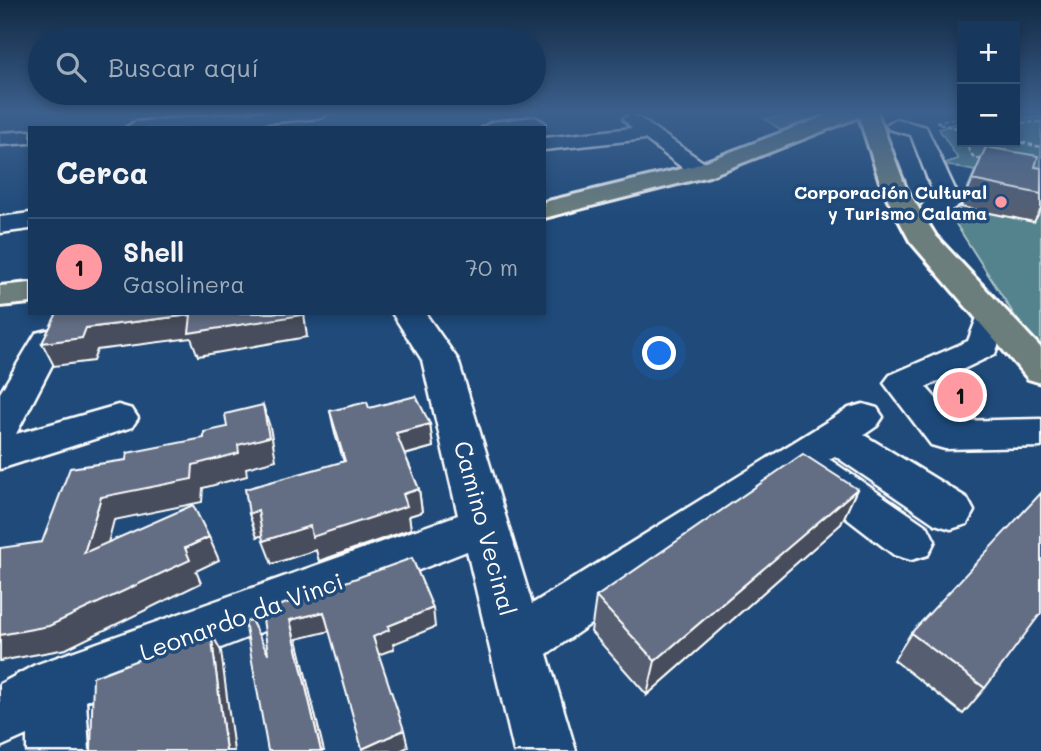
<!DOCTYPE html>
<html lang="es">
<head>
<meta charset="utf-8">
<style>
	:root { --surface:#17385c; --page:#203f62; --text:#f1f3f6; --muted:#9eacbb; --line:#365272; --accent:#ff9aa2 }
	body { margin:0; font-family:Mali,sans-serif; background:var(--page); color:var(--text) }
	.controls { position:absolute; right:21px; top:21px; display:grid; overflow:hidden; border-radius:0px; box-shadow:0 4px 10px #0003 }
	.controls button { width:63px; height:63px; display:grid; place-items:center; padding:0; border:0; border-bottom:2px solid var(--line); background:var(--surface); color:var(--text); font:35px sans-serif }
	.you { position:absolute; left:660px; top:354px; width:24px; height:24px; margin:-18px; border:5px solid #fff; border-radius:50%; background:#1a73e8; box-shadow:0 0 0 10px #1a73e833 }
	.badge { display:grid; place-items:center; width:46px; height:46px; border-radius:50%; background:var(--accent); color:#111; font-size:23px; font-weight:700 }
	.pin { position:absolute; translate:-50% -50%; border:4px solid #fff; box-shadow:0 2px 7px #0006 }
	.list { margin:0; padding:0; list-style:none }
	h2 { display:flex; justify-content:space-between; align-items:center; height:91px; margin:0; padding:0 28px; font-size:30px }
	h2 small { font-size:23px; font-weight:400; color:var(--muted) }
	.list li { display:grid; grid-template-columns:46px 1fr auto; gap:21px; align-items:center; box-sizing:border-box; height:98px; padding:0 28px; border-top:2px solid var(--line) }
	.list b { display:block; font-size:26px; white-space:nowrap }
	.list p { margin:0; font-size:23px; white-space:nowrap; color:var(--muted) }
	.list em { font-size:23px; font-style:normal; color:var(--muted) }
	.icon { flex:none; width:38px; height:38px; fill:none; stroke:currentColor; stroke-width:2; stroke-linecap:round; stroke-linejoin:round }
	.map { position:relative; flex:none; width:1041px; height:751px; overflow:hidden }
	.search { position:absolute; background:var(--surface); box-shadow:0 4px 10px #0003; left:28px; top:28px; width:518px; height:77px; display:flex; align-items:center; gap:18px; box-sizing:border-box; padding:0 24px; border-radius:38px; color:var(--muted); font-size:26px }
	.panel { position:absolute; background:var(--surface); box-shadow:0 4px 10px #0003; left:28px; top:126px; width:518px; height:189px; border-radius:0px }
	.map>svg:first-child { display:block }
	.green { fill:#54838d; stroke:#aac1c6; stroke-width:2 }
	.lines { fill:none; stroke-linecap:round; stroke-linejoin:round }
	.minor-casing { stroke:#fff; stroke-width:5 }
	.major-casing { stroke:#fff; stroke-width:6 }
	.path { stroke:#fff; stroke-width:2.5; stroke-dasharray:4.5 2.5; stroke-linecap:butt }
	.minor { fill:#1f4a7a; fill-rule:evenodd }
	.major { fill:#6c7e7c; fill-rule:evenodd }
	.wall { fill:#565f72; stroke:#fff; stroke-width:2 }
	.shaded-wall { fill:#464d5c; stroke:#fff; stroke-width:2 }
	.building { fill:#646e84; stroke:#fff; stroke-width:2 }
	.poi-dot { fill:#ff9aa2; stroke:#1f4a7a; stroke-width:2.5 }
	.labels { text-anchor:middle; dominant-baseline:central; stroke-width:7; stroke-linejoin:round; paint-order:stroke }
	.far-poi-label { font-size:18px; font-weight:bold; fill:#fff; stroke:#1f4a7a; text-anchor:end }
	.near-street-label { font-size:24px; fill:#fff; stroke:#1f4a7a }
</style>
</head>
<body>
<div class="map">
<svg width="1041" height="751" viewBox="0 0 1041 751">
	<rect width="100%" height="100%" fill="#1f4a7a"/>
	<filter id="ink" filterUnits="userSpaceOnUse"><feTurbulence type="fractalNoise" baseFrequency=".0143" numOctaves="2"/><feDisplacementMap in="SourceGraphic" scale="14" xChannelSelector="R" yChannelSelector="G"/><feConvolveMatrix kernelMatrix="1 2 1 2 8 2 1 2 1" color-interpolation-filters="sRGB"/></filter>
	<g filter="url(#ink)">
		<g class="green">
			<path d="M806,112h22l-44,20 -19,-13z"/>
			<path d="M1041,117v231l-14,-13 -73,-114 21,-50 -33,-7 16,-5 -19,-30 23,-8v21h53v-24z"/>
		</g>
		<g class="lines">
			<g class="minor-casing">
				<g id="minor">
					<path d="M256,112h74l-9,6 -116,10h-80l10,-6z"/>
					<path d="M632,113l77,53 3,5 -3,5h-16l-48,-37 -101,11v-12l88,-10 -9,-9z"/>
					<path d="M535,117l10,6 -3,4 -60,1 10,-6z"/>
					<path d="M896,119l30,8 35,75c-7,10 -24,13 -36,10l-4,-5 4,-5 10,-4 -24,-63 -22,-6 -3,-4z"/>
					<path d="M30,131v12l-30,2v-12z"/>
					<path d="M30,213v16l-30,4v-16z"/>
					<path d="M992,307l12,3 4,7 -13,37 -69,33 30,34 85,-2v28l-96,2 -14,-4 -47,-62 6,-8 78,-34 12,-31z"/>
					<path d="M392,313h33l33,47 74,244 317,-196 14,-4 14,4 6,9 -6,9 -13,9 103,63 7,13 -7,13 -16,5 -16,-5 -100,-68 -6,3 99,68 7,14 -7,14 -17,5 -17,-5 -96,-74 -251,173 29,97h-62l-47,-200 -381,150 3,50h-62v-16l-27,12v-63l35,-19 423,-150 -36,-155z"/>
					<path d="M48,330l12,3 5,7 -49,94 102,-29 14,4 6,9 -6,9 -132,42v-76l36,-60z"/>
				</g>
			</g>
			<g class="major-casing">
				<g id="major">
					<path d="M836,112h41l29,76 30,48 105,112v35l-13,-4 -118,-138 -28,-53 -23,-71 -150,59 -165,42v-16l149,-36z"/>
					<path d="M30,283v20l-30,3v-20z"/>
				</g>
			</g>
			<g class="path">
				<path d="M1015,115l6,-3"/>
				<path d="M936,122l26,-5"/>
				<path d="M1015,123l26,-1"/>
				<path d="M939,124l23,5"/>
				<path d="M961,129l-3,2 4,8"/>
				<path d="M1015,141l26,6"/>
				<path d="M964,142l10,16 11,2"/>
			</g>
			<use href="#minor" class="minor"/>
			<use href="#major" class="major"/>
		</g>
		<g class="wall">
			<path d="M986,147l49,20 6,1v41l-7,13 -73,-15z"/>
			<path d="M369,408l61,16 3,23 -28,8 14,34 3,23 -13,4 2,13 -92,32 -3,-11 -44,14 -10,-29 -5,2 87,-75 -9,-28 -5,-23z"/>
			<path d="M857,489l-16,35 -194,171 -56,-63 5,-35z"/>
			<path d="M911,633l74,55 -22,26 -69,-54z"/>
		</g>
		<g class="shaded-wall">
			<path d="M304,313l3,24 -109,19 -7,-18 -94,12 -4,11 -39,5 -12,-23 44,-15 105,-13z"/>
			<path d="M263,405l7,22 6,33 -30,8 1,8 -44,12 -1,14 -88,18 -15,57 -15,-24 17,-56 92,-32 45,-20z"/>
			<path d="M430,424l3,23 -33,9 -4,-23z"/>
			<path d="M419,489l3,23 -13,4 2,13 -92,32 -3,-11 -44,14 -9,-23z"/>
			<path d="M857,489l-16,35 -194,171 8,-34z"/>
			<path d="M258,510l9,24 -10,3 -8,-23z"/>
			<path d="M209,537l10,23 -23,11 5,12 -135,66 -66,12v-26z"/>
			<path d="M433,608l2,19 -42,17 1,5 -16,6 -5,-18 15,-11z"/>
			<path d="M324,612l6,19 -33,8 27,112h-3l-31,-131z"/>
			<path d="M211,632l10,19 13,100h-8z"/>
			<path d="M404,730l4,17 -8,4h-37l-1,-2z"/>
		</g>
		<g class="building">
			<path d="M986,147l52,9 -3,11 6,1v26l-69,-14z"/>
			<path d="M57,313h245v2l-113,18 2,-18 -105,13 -4,10 -40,5z"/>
			<path d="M416,396l14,28 -34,9 23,56 -16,5 4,12 -95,31 -2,-11 -47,15 -5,-31 -9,4 -4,-25 100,-28 -15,-50 37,-9 2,6z"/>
			<path d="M263,405l6,32 -31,8 1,8 -46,12 -1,14 -91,18 -17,56 109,-48 16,32 -24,11 5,12 -141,66 -49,9v-87l42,-6 28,-74 56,-8 1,-7 77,-15v-6l23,-5 -2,-13z"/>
			<path d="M803,454l54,35 -202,172 -59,-64z"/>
			<path d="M1041,493v120l-56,75 -74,-55z"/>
			<path d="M412,558l21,50 -45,18 1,4 -16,7 31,93 -42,19 -38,-137 -34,8 31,131h-53l-23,-129 6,-2 17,34 -6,-42z"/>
			<path d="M211,632l15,119h-135l2,-74z"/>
		</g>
	</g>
	<linearGradient id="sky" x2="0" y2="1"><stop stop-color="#112943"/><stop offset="0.52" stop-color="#3c608d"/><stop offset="1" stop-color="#3c608d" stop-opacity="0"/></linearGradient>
	<rect width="1041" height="217" fill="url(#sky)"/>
	<circle class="poi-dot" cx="1001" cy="202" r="7"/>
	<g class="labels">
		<g class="far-poi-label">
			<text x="987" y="192">Corporación Cultural<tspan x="987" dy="21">y Turismo Calama</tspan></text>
		</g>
		<g class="near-street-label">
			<text transform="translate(486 528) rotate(75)">Camino Vecinal</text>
			<text transform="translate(241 616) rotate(-20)">Leonardo da Vinci</text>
		</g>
	</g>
</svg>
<div class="controls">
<button>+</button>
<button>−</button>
</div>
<div class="you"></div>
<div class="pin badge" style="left:960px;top:395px">1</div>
<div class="search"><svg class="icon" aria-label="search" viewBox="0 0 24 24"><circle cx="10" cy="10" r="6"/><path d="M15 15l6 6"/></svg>Buscar aquí</div>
<section class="panel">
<h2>Cerca<small></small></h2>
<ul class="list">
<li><span class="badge">1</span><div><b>Shell</b><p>Gasolinera</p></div><em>70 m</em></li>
</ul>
</section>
</div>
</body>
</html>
